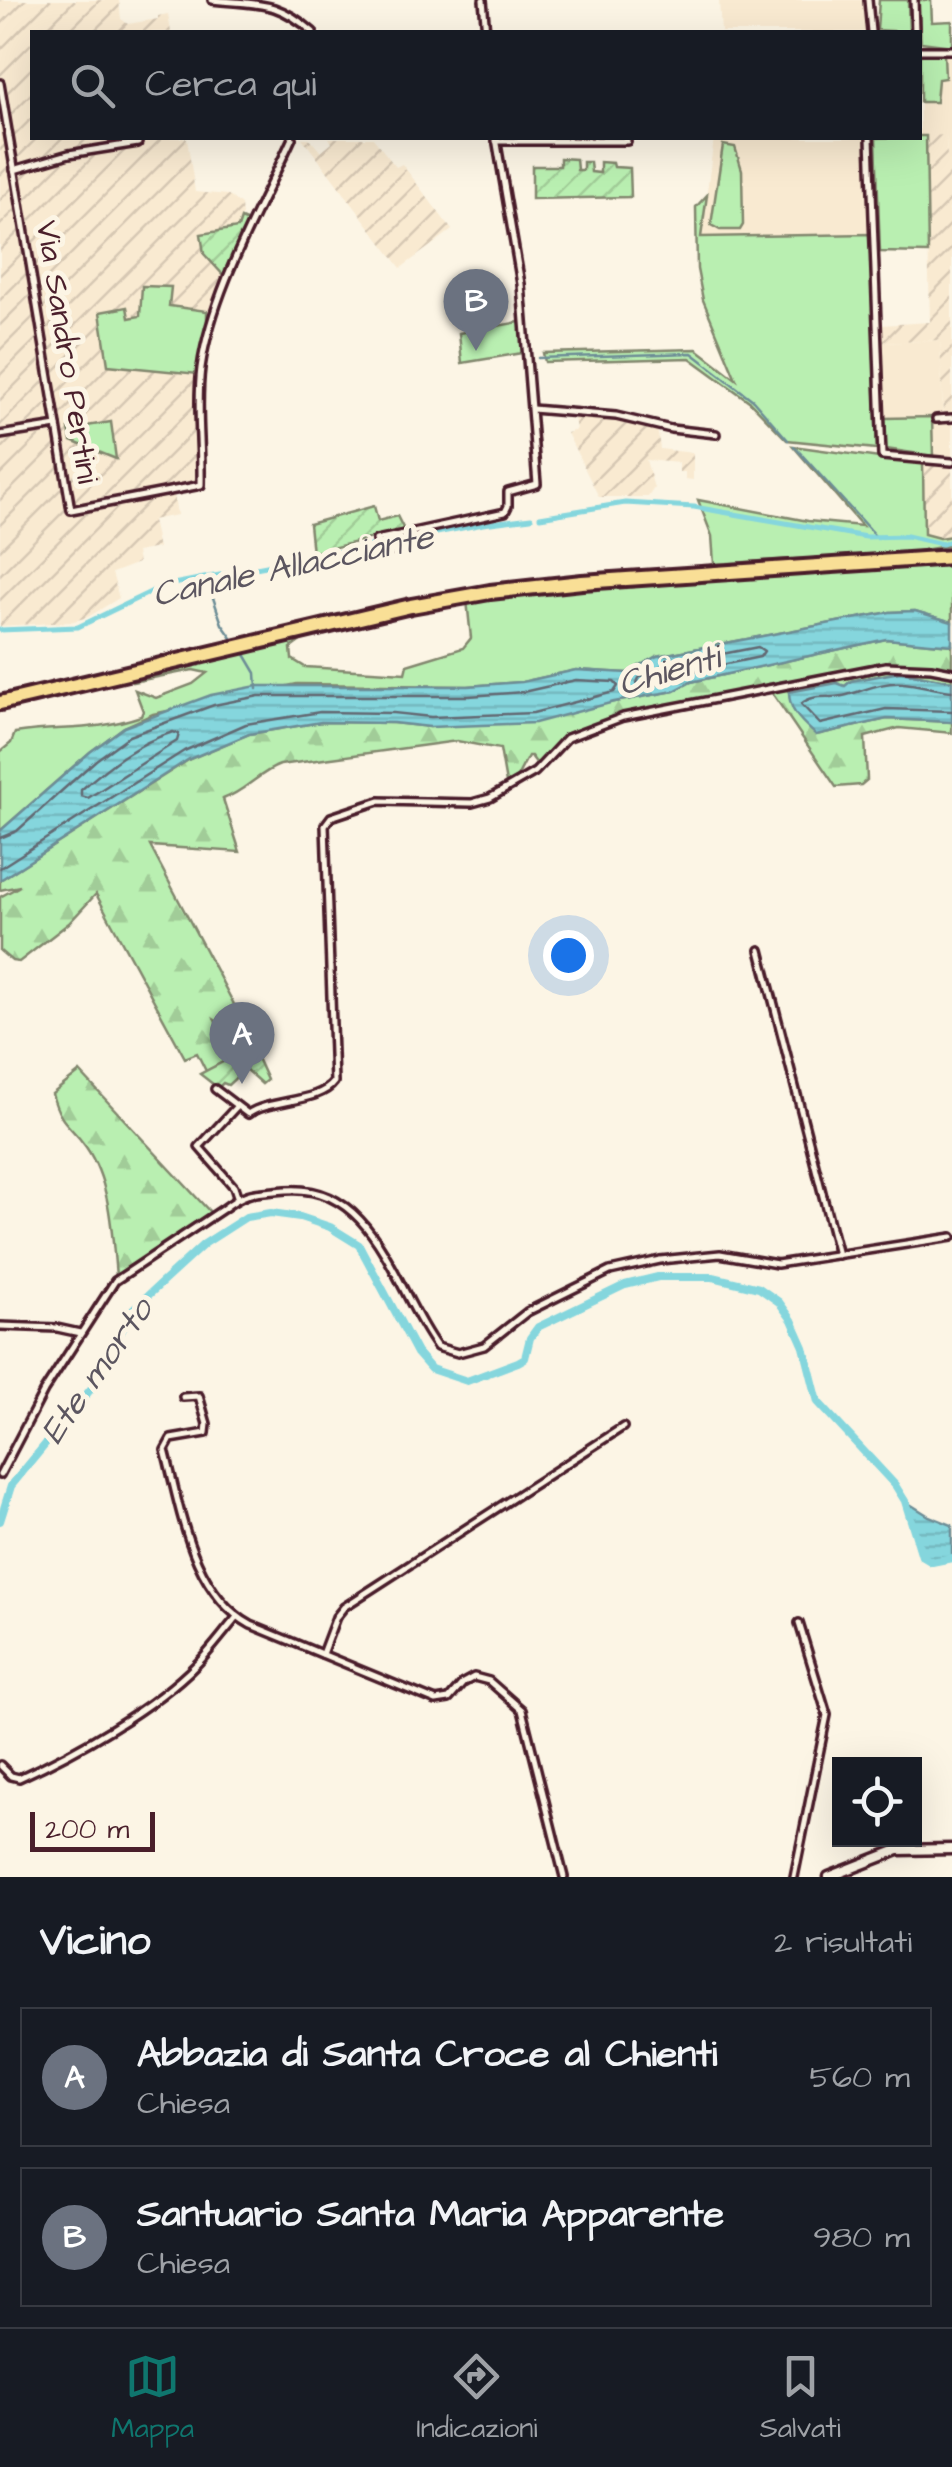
<!DOCTYPE html>
<html lang="it">
<head>
<meta charset="utf-8">
<style>
	:root { --surface:#171b24; --page:#242831; --text:#f1f3f6; --muted:#9ea1a6; --line:#363941; --accent:#0f766e }
	body { margin:0; font-family:"Architects Daughter",sans-serif; background:var(--page); color:var(--text) }
	.controls { position:absolute; right:30px; bottom:30px; display:grid; overflow:hidden; border-radius:0px; box-shadow:0 10px 40px #0002 }
	.controls button { width:90px; height:90px; display:grid; place-items:center; padding:0; border:0; border-bottom:2px solid var(--line); background:var(--surface); color:var(--text); font:50px sans-serif }
	.scale { position:absolute; left:30px; bottom:25px; width:125px; box-sizing:border-box; padding-left:10px; border:5px solid #4a1f2b; border-top:0; font-size:28px; line-height:35px; white-space:nowrap; color:#4a1f2b; -webkit-text-stroke:8px #fcf5e5; paint-order:stroke }
	.you { position:absolute; left:568px; top:955px; width:35px; height:35px; margin:-25px; border:8px solid #fff; border-radius:50%; background:#1a73e8; box-shadow:0 0 0 15px #1a73e833 }
	.badge { display:grid; place-items:center; width:65px; height:65px; border-radius:50%; background:var(--accent); color:#fff; font-size:32px; font-weight:700 }
	.pin { position:absolute; translate:-50% -82px; filter:drop-shadow(0 2px 5px #0008) }
	.pin::after { content:''; position:absolute; top:52px; width:35px; height:30px; background:inherit; clip-path:polygon(0 0,100% 0,50% 100%) }
	.list { margin:0; padding:0; list-style:none }
	h2 { display:flex; justify-content:space-between; align-items:center; height:130px; margin:0; padding:0 40px; font-size:42px }
	h2 small { font-size:32px; font-weight:400; color:var(--muted) }
	.list li { display:grid; grid-template-columns:65px 1fr auto; gap:30px; align-items:center; box-sizing:border-box; height:140px; margin:0 20px 20px; padding:0 20px; border:2px solid var(--line); border-radius:0px }
	.list b { display:block; font-size:38px; white-space:nowrap }
	.list p { margin:0; font-size:32px; white-space:nowrap; color:var(--muted) }
	.list em { font-size:32px; font-style:normal; color:var(--muted) }
	.icon { flex:none; width:55px; height:55px; fill:none; stroke:currentColor; stroke-width:2; stroke-linecap:round; stroke-linejoin:round }
	.map { position:relative; flex:none; width:952px; height:1877px; overflow:hidden }
	.search { position:absolute; background:var(--surface); box-shadow:0 10px 40px #0002; left:30px; right:30px; top:30px; height:110px; display:flex; align-items:center; gap:25px; box-sizing:border-box; padding:0 35px; border-radius:0px; color:var(--muted); font-size:38px }
	.sheet { height:450px; background:var(--surface) }
	nav { display:flex; justify-content:space-around; align-items:center; box-sizing:border-box; height:140px; border-top:2px solid var(--line); background:var(--surface); font-size:28px; color:var(--muted) }
	nav a { display:grid; justify-items:center; gap:5px }
	nav .on { color:var(--accent) }
	.map>svg:first-child { display:block }
	.built { fill:#f9ead1 }
	.industrial { fill:url(#industrial-furrows) }
	.green { fill:#b9efb1; stroke:#82876e; stroke-width:2.5 }
	.forest { fill:url(#forest-firs); stroke:#82876e; stroke-width:2.5 }
	.garden { fill:url(#garden-furrows); stroke:#82876e; stroke-width:2.5 }
	.water { fill:url(#water-rules); stroke:#6d8d96; stroke-width:2.5 }
	.lines { fill:none; stroke-linecap:round; stroke-linejoin:round }
	.shore { stroke:#626872; stroke-width:2.5 }
	.stream { stroke:#6d8d96; stroke-width:2.5 }
	.canal { stroke:#85d6dd; stroke-width:5 }
	.river { stroke:#85d6dd; stroke-width:8 }
	.street-casing { stroke:#4a1f2b; stroke-width:12 }
	.secondary-casing { stroke:#4a1f2b; stroke-width:15 }
	.highway-casing { stroke:#4a1f2b; stroke-width:20 }
	.street { stroke:#fcf5e5; stroke-width:5 }
	.secondary { stroke:#fcf5e5; stroke-width:8 }
	.highway { stroke:#f9df96; stroke-width:12 }
	.labels { text-anchor:middle; dominant-baseline:central; stroke-width:10; stroke-linejoin:round; paint-order:stroke }
	.street-label { font-size:32px; fill:#4a1f2b; stroke:#fcf5e5 }
	.water-label { font-size:35px; font-style:italic; fill:#5c5660; stroke:#fcf5e5 }
</style>
</head>
<body>
<div class="map">
<svg width="952" height="1877" viewBox="0 0 952 1877">
	<defs>
		<pattern id="industrial-furrows" width="10" height="10" patternUnits="userSpaceOnUse" patternTransform="scale(2.5)"><rect width="10" height="10" fill="#f9ead1"/><path d="M-1 1l2-2M0 10L10 0M9 11l2-2" fill="none" stroke="#d7c8b4"/></pattern>
		<pattern id="forest-firs" width="22" height="20" patternUnits="userSpaceOnUse" patternTransform="scale(2.5)"><rect width="22" height="20" fill="#b9efb1"/><path d="M5 1l3.5 6h-7zM16 11l3.5 6h-7z" fill="#a1cc98"/></pattern>
		<pattern id="garden-furrows" width="10" height="10" patternUnits="userSpaceOnUse" patternTransform="scale(2.5)"><rect width="10" height="10" fill="#b9efb1"/><path d="M-1 1l2-2M0 10L10 0M9 11l2-2" fill="none" stroke="#a1cc98"/></pattern>
		<pattern id="water-rules" width="6" height="5" patternUnits="userSpaceOnUse" patternTransform="scale(2.5)"><rect width="6" height="5" fill="#85d6dd"/><path d="M0 2.5h6" fill="none" stroke="#74b7be"/></pattern>
	</defs>
	<rect width="100%" height="100%" fill="#fcf5e5"/>
	<filter id="ink" filterUnits="userSpaceOnUse"><feTurbulence type="fractalNoise" baseFrequency=".01" numOctaves="2"/><feDisplacementMap in="SourceGraphic" scale="20" xChannelSelector="R" yChannelSelector="G"/><feConvolveMatrix kernelMatrix="1 2 1 2 8 2 1 2 1" color-interpolation-filters="sRGB"/></filter>
	<g filter="url(#ink)">
		<g class="built">
			<path d="M719,0h149l1,23 -3,9h-145z"/>
			<path d="M944,54h8v102h-5l-1,-20h-26v-34l16,-1 2,-23 7,-1z"/>
			<path d="M714,138h156l4,95 -173,4z"/>
			<path d="M940,340l3,80 9,1v36l-19,-1 -1,-39 -47,1 -2,-75z"/>
		</g>
		<g class="industrial">
			<path d="M0,0h119l2,19 7,5 30,-5v-3l10,-2 3,18h-139v106h155l8,54 33,3 13,10 1,11 -16,62 -13,34 -44,-6 -26,-20 -2,30 -12,2 -21,47 95,9 -3,54 4,61 -30,6 3,20 -25,5 6,28 -22,4 2,11 -26,10 7,25 -31,19 -18,5 -70,4z"/>
			<path d="M946,135l1,21h5v52l-3,1 3,20v187l-9,1 -3,-77 -57,3 -1,-18 48,-3 -4,-186z"/>
			<path d="M302,138h7l12,14 11,-9 -3,-5h44l23,29 6,-3 50,66 -51,38z"/>
			<path d="M573,412l43,4 41,10 3,23 33,4v27l-8,-1v-7h-6v-9l-33,-3 8,28 -6,9h-49l-32,-64 9,-3z"/>
			<path d="M923,464l29,1v71l-13,2 -15,-3z"/>
		</g>
		<g class="green">
			<path d="M879,0h29l1,32 -32,-2z"/>
			<path d="M918,0h13l1,22 20,-1v25l-31,-4z"/>
			<path d="M944,53l1,25 -7,1 -2,23h-16v-47z"/>
			<path d="M920,136h6l2,117 -48,-1 -4,-114z"/>
			<path d="M723,145l12,2 7,23 1,55 -3,5h-20l-9,-5z"/>
			<path d="M707,195l-6,42 169,-3 7,215 -90,-9 -38,-39 -59,-43 -145,4 -2,-9 154,-4 39,30 -33,-79 -6,-31 -1,-62z"/>
			<path d="M142,286l29,1 -2,19 38,5v9h3l-12,54 -90,-9 -8,-53 27,-5 2,11 11,-2z"/>
			<path d="M525,321l3,31 -66,11 -3,-30z"/>
			<path d="M932,417l1,39 -47,-7 -1,-31z"/>
			<path d="M111,422l5,37 -45,-18 -2,-12z"/>
			<path d="M793,446l130,18 1,70 15,4 13,-2v9l-39,7 -199,12 -2,-28 -14,-36 110,21 54,5z"/>
			<path d="M952,563v59l-37,-11 -25,1 -233,44 -30,17 -51,-3 -54,12 -54,4 -171,-2 -144,30 -29,13 -34,25 -90,79v-79l11,-9 4,-10c45,-7 79,-1 126,-17l2,-5 -8,-21 21,8 37,-14 14,-11 -14,-3 -61,12 -4,-6 267,-62 -7,5 -86,21 -11,8 1,11 13,8 100,6 2,-8 56,-17 8,-10 -4,-38 97,-13 245,-12 12,-4z"/>
		</g>
		<g class="forest">
			<path d="M886,639l66,6v23l-67,-4 -265,50 -57,21 -26,29 -6,-8h-3l-11,21 -11,6 -6,-34 -43,-8 -177,24c-22,8 -34,26 -57,34l17,53 -90,-6 104,196 -9,-2 -30,-20 18,37 -27,14 -9,-18 -12,5 -89,-164 -27,29 -50,39 -7,-1 -12,-10v-54l20,-11 -20,4v-10l190,-121 59,-25 72,-12 72,1 37,4 184,-25 60,-11 17,-9z"/>
			<path d="M893,668l36,1 23,5v7l-52,-9 -49,9 -6,5 -56,6 27,43 71,-16 65,3v11l-53,-5 -34,9 2,43 -6,5 -25,2 -66,-97z"/>
			<path d="M80,1072l131,141 -95,63c-4,-41 -5,-93 -30,-129 -17,-25 -24,-19 -34,-53z"/>
		</g>
		<g class="garden">
			<path d="M560,158l16,1 1,11h6v-8h7l1,10 9,1v-11l13,1 1,4 16,1 1,29 -99,2v-33h28z"/>
			<path d="M241,219l9,4 -24,55 -22,-24 -3,-20 37,-6z"/>
			<path d="M374,506l4,15 19,-5 7,14 -92,23 -3,-29z"/>
			<path d="M252,1047l15,33 -5,4 -17,-15 -17,16 -5,-2 -5,5 -18,-14z"/>
		</g>
		<g class="water">
			<path d="M915,611l37,11v23l-66,-6 -195,43 -17,9 -60,11 -79,21 -105,4 -37,-4 -72,-1 -72,12 -60,25 -189,121v-49l90,-79 34,-25 87,-32 46,-9h211l54,-4 54,-12 51,3 30,-17 233,-44z"/>
			<path d="M900,672l52,9v41l-65,-3 -71,16c-14,-13 -27,-23 -27,-43l48,-9 8,3 6,-5z"/>
			<path d="M905,1501l24,15 23,9v33l-20,4 -10,-6z"/>
		</g>
		<g class="lines">
			<g class="shore">
				<path d="M758,647l6,4 -4,6 -72,15 -18,10 -28,5 -5,-4 2,-5 22,-12z"/>
				<path d="M952,691c-16,-1 -33,-7 -49,-8 -19,-2 -38,7 -56,12 -15,5 -33,-3 -46,9l19,20 66,-15 66,2"/>
				<path d="M173,732l6,2 -2,7 -89,57 -7,-2v-6c28,-25 56,-47 92,-58z"/>
				<path d="M0,838l17,-7 79,-71 33,-24 85,-31 45,-9h210l54,-4 53,-12 38,2 4,4 -4,6 -81,21 -102,4 -38,-4 -73,-1 -74,12 -62,27 -184,117"/>
			</g>
			<g class="stream">
				<path d="M538,358l154,-5 61,47 35,40"/>
				<path d="M794,446l82,91"/>
				<path d="M206,577l16,47 10,14"/>
				<path d="M243,651l13,22 1,16"/>
			</g>
			<g class="canal">
				<path d="M540,517l85,-14 69,4 172,30 41,-1 35,8 10,-3"/>
				<path d="M0,630l78,-3 85,-41 320,-62 48,-6"/>
			</g>
			<path class="river" d="M0,1521l11,-35 84,-102 37,-74 72,-66 42,-27 25,-4 29,4 30,10 29,18 58,108 14,16 36,12 51,-19 7,-4 5,-20 8,-11 87,-42 33,-8h55l46,11 20,14 13,18 12,27 14,55 77,83 10,16 17,55 10,6 20,-4"/>
			<g class="street-casing">
				<g id="street">
					<path d="M212,0c48,5 64,0 101,32"/>
					<path d="M483,0l3,32"/>
					<path d="M868,0l3,32"/>
					<path d="M914,0l1,32"/>
					<path d="M920,50h32"/>
					<path d="M0,83l71,427 130,-25c1,-39 -5,-77 0,-117 11,-78 59,-159 91,-230"/>
					<path d="M870,138l12,318 70,6"/>
					<path d="M496,141h131"/>
					<path d="M14,170l55,-16 69,-11"/>
					<path d="M532,409l84,7 55,13 45,5"/>
					<path d="M936,419l16,-1"/>
					<path d="M0,435l57,-9"/>
					<path d="M396,551l-18,-1 -2,-10 129,-28 3,-6v-14l29,-8 -16,-200 -25,-146"/>
					<path d="M760,950l78,305"/>
					<path d="M215,1089l33,25c22,-15 71,-11 86,-32l-9,-257 6,-8 48,-16 93,2 18,-5 45,-26 32,-34 56,-21 263,-51 45,2 21,4"/>
					<path d="M237,1106l-38,41 35,40 3,9"/>
					<path d="M0,1326l57,2 23,5"/>
					<path d="M183,1397l16,-1 8,28 -1,9 -35,6 -6,11c16,60 26,142 86,175l185,76 13,-2 14,-16 11,-6 15,4 33,29 42,167"/>
					<path d="M0,1475l44,-84 71,-110 108,-72c25,-19 32,-16 63,-19 89,-7 109,101 151,157l21,6 26,-7 43,-34 83,-41 50,-11 60,-6 57,10 175,-27"/>
					<path d="M322,1654l14,-37 8,-10 279,-180"/>
					<path d="M0,1765l11,11 8,2c57,-26 134,-69 178,-114 14,-14 27,-32 40,-47"/>
					<path d="M794,1877l33,-162 -28,-92"/>
				</g>
			</g>
			<g class="secondary-casing">
				<path id="secondary" d="M829,1877l69,-27 54,-1"/>
			</g>
			<g class="highway-casing">
				<path id="highway" d="M0,703l411,-97 79,-14 92,-10 370,-25"/>
			</g>
			<use href="#street" class="street"/>
			<use href="#secondary" class="secondary"/>
			<use href="#highway" class="highway"/>
		</g>
	</g>
	<g class="labels">
		<g class="street-label">
			<text transform="translate(67 352) rotate(81)">Via Sandro Pertini</text>
		</g>
		<g class="water-label">
			<text transform="translate(293 566) rotate(-12)">Canale Allacciante</text>
			<text transform="translate(669 671) rotate(-16)">Chienti</text>
			<text transform="translate(97 1371) rotate(-55)">Ete morto</text>
		</g>
	</g>
</svg>
<div class="controls">
<button><svg class="icon" aria-label="locate" viewBox="0 0 24 24"><circle cx="12" cy="12" r="6"/><path d="M12 2v4M12 18v4M2 12h4M18 12h4"/></svg></button>
</div>
<div class="scale">200 m</div>
<div class="you"></div>
<div class="pin badge" style="left:242px;top:1084px;background:#6b7280">A</div>
<div class="pin badge" style="left:476px;top:351px;background:#6b7280">B</div>
<div class="search"><svg class="icon" aria-label="search" viewBox="0 0 24 24"><circle cx="10" cy="10" r="6"/><path d="M15 15l6 6"/></svg>Cerca qui</div>
</div>
<section class="sheet">
<h2>Vicino<small>2 risultati</small></h2>
<ul class="list">
<li><span class="badge" style="background:#6b7280">A</span><div><b>Abbazia di Santa Croce al Chienti</b><p>Chiesa</p></div><em>560 m</em></li>
<li><span class="badge" style="background:#6b7280">B</span><div><b>Santuario Santa Maria Apparente</b><p>Chiesa</p></div><em>980 m</em></li>
</ul>
</section>
<nav>
<a class="on"><svg class="icon" aria-label="map" viewBox="0 0 24 24"><path d="M3 6l6-2 6 2 6-2v14l-6 2-6-2-6 2zM9 4v14M15 6v14"/></svg>Mappa</a>
<a><svg class="icon" aria-label="directions" viewBox="0 0 24 24"><path d="M12 3l9 9-9 9-9-9zM9 14v-3h6M13 9l2 2-2 2"/></svg>Indicazioni</a>
<a><svg class="icon" aria-label="saved" viewBox="0 0 24 24"><path d="M7 4h10v16l-5-4-5 4z"/></svg>Salvati</a>
</nav>
</body>
</html>
